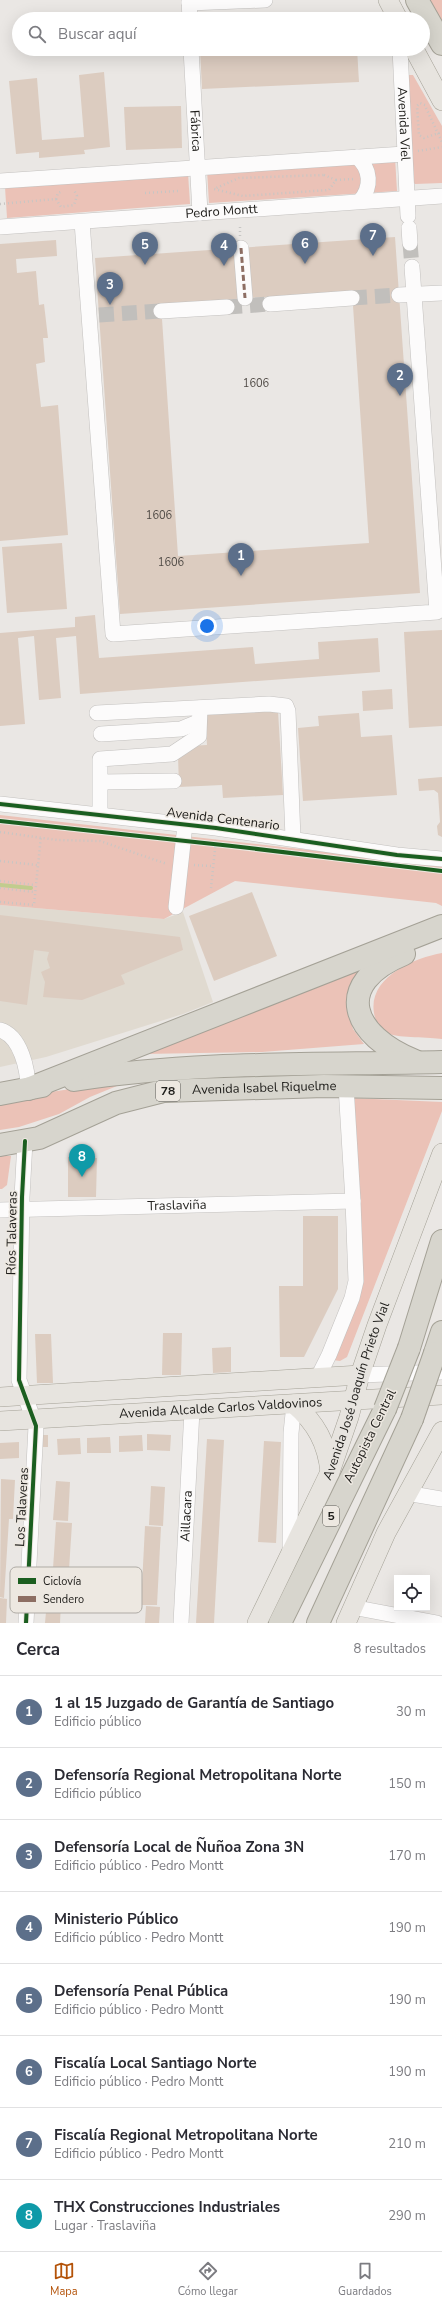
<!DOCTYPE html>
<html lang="es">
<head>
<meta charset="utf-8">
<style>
	:root { --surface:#fff; --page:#f2f2f3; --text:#2b2b33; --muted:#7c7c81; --line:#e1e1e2; --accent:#b45309 }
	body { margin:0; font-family:"Nunito Sans",sans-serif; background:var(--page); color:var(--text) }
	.controls { position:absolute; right:12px; bottom:12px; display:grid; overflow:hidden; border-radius:0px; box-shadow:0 4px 16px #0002 }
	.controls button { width:36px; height:36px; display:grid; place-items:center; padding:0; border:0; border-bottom:1px solid var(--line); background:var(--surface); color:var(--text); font:20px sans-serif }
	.you { position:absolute; left:207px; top:626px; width:14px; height:14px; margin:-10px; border:3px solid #fff; border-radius:50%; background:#1a73e8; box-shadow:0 0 0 6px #1a73e833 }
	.badge { display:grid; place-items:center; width:26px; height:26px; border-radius:50%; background:var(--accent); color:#fff; font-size:13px; font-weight:700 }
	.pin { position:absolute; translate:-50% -33px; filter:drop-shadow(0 1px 2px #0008) }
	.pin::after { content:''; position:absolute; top:21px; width:14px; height:12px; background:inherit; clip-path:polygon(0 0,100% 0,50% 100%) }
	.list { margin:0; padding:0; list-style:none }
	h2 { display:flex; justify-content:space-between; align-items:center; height:52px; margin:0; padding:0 16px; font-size:17px }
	h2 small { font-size:13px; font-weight:400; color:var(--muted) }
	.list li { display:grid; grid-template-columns:26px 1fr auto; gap:12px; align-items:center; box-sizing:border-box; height:72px; padding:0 16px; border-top:1px solid var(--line) }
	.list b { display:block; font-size:15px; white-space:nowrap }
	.list p { margin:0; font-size:13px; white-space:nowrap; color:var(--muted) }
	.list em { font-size:13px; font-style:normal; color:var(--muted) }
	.icon { flex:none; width:22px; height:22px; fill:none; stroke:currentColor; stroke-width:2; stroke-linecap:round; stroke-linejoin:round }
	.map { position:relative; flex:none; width:442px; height:1623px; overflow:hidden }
	.search { position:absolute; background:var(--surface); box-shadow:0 4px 16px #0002; left:12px; right:12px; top:12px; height:44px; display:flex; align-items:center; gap:10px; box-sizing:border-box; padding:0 14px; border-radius:22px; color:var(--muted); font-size:15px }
	.sheet { height:628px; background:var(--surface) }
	nav { display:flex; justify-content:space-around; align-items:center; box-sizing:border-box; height:56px; border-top:1px solid var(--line); background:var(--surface); font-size:11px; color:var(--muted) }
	nav a { display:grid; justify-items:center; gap:2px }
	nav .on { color:var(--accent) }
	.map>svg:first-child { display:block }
	.built { fill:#e0dad0 }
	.green { fill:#ebc2b7 }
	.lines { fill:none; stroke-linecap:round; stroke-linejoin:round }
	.stream { stroke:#c1cc8e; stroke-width:4 }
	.building { fill:#dcccc0; fill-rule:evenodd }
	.minor-tunnel { stroke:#c1bfbc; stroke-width:15; stroke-dasharray:15 8; stroke-linecap:butt }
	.minor-casing { stroke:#c3c1bf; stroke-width:16 }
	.major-casing { stroke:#a4a196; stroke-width:20 }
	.highway-casing { stroke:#a4a196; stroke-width:24 }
	.path { stroke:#c7c6c4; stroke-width:2.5; stroke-dasharray:1 3; stroke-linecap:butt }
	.minor { stroke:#fcfbfb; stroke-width:15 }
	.major { stroke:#e7e4df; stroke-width:19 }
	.highway { stroke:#d7d5cd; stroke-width:22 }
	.highway-bridge-casing { stroke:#a4a196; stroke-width:24; stroke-linecap:butt }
	.path-bridge { stroke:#c7c6c4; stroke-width:2.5; stroke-dasharray:1 3; stroke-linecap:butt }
	.highway-bridge { stroke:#d7d5cd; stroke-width:22 }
	.quiet { stroke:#8d6e63; stroke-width:3; stroke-dasharray:6 3; stroke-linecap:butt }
	.cycleway-casing { stroke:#ede8e1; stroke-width:6 }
	.cycleway { stroke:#1b5e20; stroke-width:4 }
	.labels { text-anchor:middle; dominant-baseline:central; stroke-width:3; stroke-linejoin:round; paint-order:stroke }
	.number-label { font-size:11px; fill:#4e4944 }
	.shield { fill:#ede8e1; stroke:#5c5a56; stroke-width:1 }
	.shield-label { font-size:12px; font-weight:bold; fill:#1e1d1a }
	.street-label { font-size:13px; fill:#1e1d1a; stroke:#ede8e1 }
	.key { fill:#ede8e1; stroke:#afaba5; stroke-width:1 }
	.key-label { font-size:11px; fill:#1e1d1a }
</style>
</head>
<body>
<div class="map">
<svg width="442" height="1623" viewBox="0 0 442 1623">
	<rect width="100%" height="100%" fill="#eae7e4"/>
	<path class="built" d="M0,905l164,14 19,-7 30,90 -30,12 -137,43 -46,10z"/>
	<g class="green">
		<path d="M427,0h15v26z"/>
		<path d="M407,75h6l29,51v57l-27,1 -3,-3z"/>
		<path d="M395,158l2,33 -188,12 -2,-33z"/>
		<path d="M188,173l2,31 -183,14 -2,-31z"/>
		<path d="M0,815l442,50v41l-6,-3 -201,-22 -71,38 -164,-14z"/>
		<path d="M442,953v86c-12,-2 -43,-1 -52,-5 -8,-4 -15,-12 -16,-21 -6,-35 39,-55 68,-60z"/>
		<path d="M370,961l-21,52 4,16 11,15 -102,8 -119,2z"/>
		<path d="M134,1079l-44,18 -31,17 -40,13 -19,3v-30z"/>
		<path d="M351,1098l91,4v9l-95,246 -7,4 -7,-1 26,-74z"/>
		<path d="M0,1156h11l-4,29 -5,4h-2z"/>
	</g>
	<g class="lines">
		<path class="stream" d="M0,885l31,3"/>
	</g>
	<g class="building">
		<path d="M321,14v5h-88v-1z"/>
		<path d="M200,49h157l2,33 -157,7z"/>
		<path d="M104,72l6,75 -26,3 1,4 -46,4v-6l-23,2 -7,-73 28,-3 5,62 42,-3 -5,-62z"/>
		<path d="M181,106l1,42 -56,2 -2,-43z"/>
		<path d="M395,237l25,356 -300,21 -25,-356zM352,291l17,252 -191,13 -17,-252z"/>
		<path d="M56,240l1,16 -41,3 1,14 19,-2 3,34 5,-1 4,34h-5l2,24 -9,2 5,43 17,-2 10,130 -68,6v-297z"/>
		<path d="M62,543l5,66 -60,4 -5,-66z"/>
		<path d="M95,615l4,43 154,-11 2,17 64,-5 -1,-17 60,-4 2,34 -300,22 -4,-58 -20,2 5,60 -22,2 -5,-64 -16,2 7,86 -25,2v-93l75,-6v-10z"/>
		<path d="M442,630v96l-33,2 -5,-96z"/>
		<path d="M392,689l1,20 -30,2 -1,-20z"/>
		<path d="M278,711l5,84 -60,3 -1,-13 -43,2 -1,-32 9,-1v-8l20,-1 -2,-30z"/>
		<path d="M359,713l2,24 31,-2 5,60 -94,6 -5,-73 21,-2 -1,-10z"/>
		<path d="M442,777v60l-4,-2 -1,-9 3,-4 -2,-29 -4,-3 -15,1 -1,-12z"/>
		<path d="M252,892l25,64 -63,25 -25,-65z"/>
		<path d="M0,915l180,22 3,13 -62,25 4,9 -43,16 -39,-3 2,-15 -4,-10 9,-4 -3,-9 2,-7 -15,-2 -7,55 -27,-4z"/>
		<path d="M68,1157l29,1 -1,39h-28z"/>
		<path d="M303,1216h35v73l-34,68h-24l-1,-71h24z"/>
		<path d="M163,1333h19l-1,42h-19z"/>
		<path d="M35,1334h16l2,49h-16z"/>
		<path d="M231,1347v25l-18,1 -1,-25z"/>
		<path d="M147,1434l24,1 -1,16 -23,-1z"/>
		<path d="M43,1435h5v12h-6z"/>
		<path d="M142,1435l1,16 -24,1v-16z"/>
		<path d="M110,1437l1,16h-24v-15z"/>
		<path d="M80,1438l1,16 -23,1 -1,-16z"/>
		<path d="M207,1439l17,1 -10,183h-18z"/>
		<path d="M264,1441l17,1 -5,101 -18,-1z"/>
		<path d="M19,1442v16l-19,1v-16z"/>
		<path d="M1,1479l14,1 -2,39h-4l-5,79 -4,-1z"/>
		<path d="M56,1481l14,1 -2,39 -15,-1z"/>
		<path d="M151,1486l14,1 -2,39 -14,-1z"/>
		<path d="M56,1522l16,1 -5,78h-16z"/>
		<path d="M145,1526l16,1 -4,78h-16z"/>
		<path d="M0,1598l7,1 -1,24h-6z"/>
		<path d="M47,1601l14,1 -1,21h-15z"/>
		<path d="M146,1606l14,1 -1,16h-14z"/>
	</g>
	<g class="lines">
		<g class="minor-tunnel">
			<path d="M410,243l2,24"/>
			<path d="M352,298l47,-3"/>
			<path d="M227,307l43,-3"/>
			<path d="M99,315l62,-4"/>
		</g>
		<g class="minor-casing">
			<g id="minor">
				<path d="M189,0l1,19"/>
				<path d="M189,3l76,-3"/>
				<path id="s1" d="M191,49l9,164"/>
				<path id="s2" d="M400,49l8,167"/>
				<path d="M357,157c14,12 15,30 3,44"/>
				<path d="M0,181l404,-27"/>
				<path d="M82,222l31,412 324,-22 -25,-345"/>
				<path id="s3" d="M0,227l442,-31"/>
				<path d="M409,228l1,15"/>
				<path d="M241,248l4,50"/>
				<path d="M399,295l43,-2"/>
				<path d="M270,304l82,-6"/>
				<path d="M161,311l66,-4"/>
				<path d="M97,713l172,-9 17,2 2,5 5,127"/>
				<path d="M101,734l80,-5 17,-7"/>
				<path d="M101,782l73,-1"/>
				<path d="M0,804l216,24 181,27 45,4"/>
				<path d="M100,815v-56l72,-5 27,-18 1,-28"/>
				<path d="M176,907l9,-82"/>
				<path d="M0,1030c21,6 28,40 28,59"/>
				<path d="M25,1141l-3,56 -3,183 17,46 -10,197"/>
				<path id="s4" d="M0,1210l353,-9"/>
				<path d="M360,1375l82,-3"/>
				<path d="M318,1377l11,-22 23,-57 4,-17 -3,-80 -7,-115"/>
				<path d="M406,1493l36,6"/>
				<path d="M290,1554l1,-121 3,-29"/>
				<path d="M352,1607l85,16"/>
				<path id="s5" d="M181,1623l11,-213"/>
			</g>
		</g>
		<g class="major-casing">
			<g id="major">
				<path d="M388,0l10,19"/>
				<path d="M414,49l28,52"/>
				<path d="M0,1397l360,-22"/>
				<path d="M294,1404c22,19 33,39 36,68"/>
				<path id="s6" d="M0,1421l442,-26"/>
				<path id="s7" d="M257,1623l73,-151 19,-55 11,-42 17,-50 65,-172"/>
				<path d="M346,1623l40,-90 56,-102"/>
			</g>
		</g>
		<g class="highway-casing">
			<g id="highway">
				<path d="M417,0l25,44"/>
				<path d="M404,954c-73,30 -52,82 11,107"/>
				<path d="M74,1080c121,-19 246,-15 368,-18"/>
				<path d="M28,1089l414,-163"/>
				<path d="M0,1094l42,-8"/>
				<path id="s8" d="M0,1145l39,-7 77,-35 47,-12 161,-5 118,2"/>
				<path d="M409,1348l33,-107"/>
				<path d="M435,1353l7,-21"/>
				<path d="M280,1623l105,-214"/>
				<path d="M318,1623l94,-204"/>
			</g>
		</g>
		<g class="path">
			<path d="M426,108l16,34"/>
			<path d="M418,151l24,-4"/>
			<path d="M324,175l12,5 -7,10 -86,6 -29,-7 25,-11z"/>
			<path d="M336,180l19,-1"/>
			<path d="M145,193l34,-2"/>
			<path d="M56,199l5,8 13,-2 3,-9 -3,-6"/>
			<path d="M0,204l56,-5 2,-6 5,-2"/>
			<path d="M240,227v9"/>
			<path d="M0,832l57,8 43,1 67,23"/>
			<path d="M0,861l37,4"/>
			<path d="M194,865l19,1"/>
			<path d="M0,881l35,4"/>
			<path d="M0,888l34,4"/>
			<path d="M211,888l5,-48"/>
			<path d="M0,902l34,3 7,-69"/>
		</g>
		<use href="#minor" class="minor"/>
		<use href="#major" class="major"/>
		<use href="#highway" class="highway"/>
		<g class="highway-bridge-casing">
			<g id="highway-bridge">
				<path d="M385,1409l24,-61"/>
				<path d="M412,1419l23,-66"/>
			</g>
		</g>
		<path class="path-bridge" d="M425,105l-5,-2 -3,3 2,29 5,3 18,-6"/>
		<use href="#highway-bridge" class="highway-bridge"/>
		<path class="quiet" d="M241,248l4,50"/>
		<g class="cycleway-casing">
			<g id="cycleway">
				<path d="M0,804l216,24 181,27 45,4"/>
				<path d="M0,821l232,25 210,25"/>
				<path d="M25,1141l-3,56 -3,183 17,46 -10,197"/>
			</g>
		</g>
		<use href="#cycleway" class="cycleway"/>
	</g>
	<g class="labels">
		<g class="number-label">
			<text x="256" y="383">1606</text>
			<text x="159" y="515">1606</text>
			<text x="171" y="562">1606</text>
		</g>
		<g class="shield">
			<rect x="156" y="1081" width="24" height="20" rx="3"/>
			<rect x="323" y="1506" width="16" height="20" rx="3"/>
		</g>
		<g class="shield-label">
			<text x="168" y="1091">78</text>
			<text x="331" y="1516">5</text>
		</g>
		<g class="street-label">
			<text stroke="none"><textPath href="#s2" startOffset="75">Avenida Viel</textPath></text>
			<text stroke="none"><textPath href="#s1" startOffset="82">Fábrica</textPath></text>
			<text stroke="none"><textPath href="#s3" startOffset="222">Pedro Montt</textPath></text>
			<text transform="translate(223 819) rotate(7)">Avenida Centenario</text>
			<text stroke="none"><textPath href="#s8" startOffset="274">Avenida Isabel Riquelme</textPath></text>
			<text stroke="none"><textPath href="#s4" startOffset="177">Traslaviña</textPath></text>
			<text transform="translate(12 1233) rotate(-89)">Ríos Talaveras</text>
			<text stroke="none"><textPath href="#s7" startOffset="253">Avenida José Joaquín Prieto Vial</textPath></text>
			<text stroke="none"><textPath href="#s6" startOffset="221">Avenida Alcalde Carlos Valdovinos</textPath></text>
			<text transform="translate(370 1436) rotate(-64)">Autopista Central</text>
			<text transform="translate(22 1507) rotate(-87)">Los Talaveras</text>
			<text stroke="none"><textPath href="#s5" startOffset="107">Aillacara</textPath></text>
		</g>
	</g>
	<rect x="10" y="1567" width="132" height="46" rx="6" class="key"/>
	<rect x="18" y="1578" width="18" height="6" fill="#1b5e20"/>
	<rect x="18" y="1596" width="18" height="6" fill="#8d6e63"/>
	<g class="key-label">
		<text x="43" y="1585">Ciclovía</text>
		<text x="43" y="1603">Sendero</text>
	</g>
</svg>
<div class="controls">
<button><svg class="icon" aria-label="locate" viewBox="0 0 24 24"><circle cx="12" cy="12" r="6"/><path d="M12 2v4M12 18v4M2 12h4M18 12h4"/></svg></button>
</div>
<div class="you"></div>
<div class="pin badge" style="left:241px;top:576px;background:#5c6f8a">1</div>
<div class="pin badge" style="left:400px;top:396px;background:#5c6f8a">2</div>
<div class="pin badge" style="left:110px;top:305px;background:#5c6f8a">3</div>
<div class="pin badge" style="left:224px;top:266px;background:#5c6f8a">4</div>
<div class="pin badge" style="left:145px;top:265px;background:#5c6f8a">5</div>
<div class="pin badge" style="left:305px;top:264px;background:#5c6f8a">6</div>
<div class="pin badge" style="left:373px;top:256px;background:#5c6f8a">7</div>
<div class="pin badge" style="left:82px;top:1177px;background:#0f9aa8">8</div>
<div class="search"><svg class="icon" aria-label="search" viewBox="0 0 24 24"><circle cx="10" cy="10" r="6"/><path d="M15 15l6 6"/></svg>Buscar aquí</div>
</div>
<section class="sheet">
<h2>Cerca<small>8 resultados</small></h2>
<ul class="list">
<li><span class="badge" style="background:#5c6f8a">1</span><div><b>1 al 15 Juzgado de Garantía de Santiago</b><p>Edificio público</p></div><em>30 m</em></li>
<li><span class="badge" style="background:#5c6f8a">2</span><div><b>Defensoría Regional Metropolitana Norte</b><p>Edificio público</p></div><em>150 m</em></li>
<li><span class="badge" style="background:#5c6f8a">3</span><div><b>Defensoría Local de Ñuñoa Zona 3N</b><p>Edificio público · Pedro Montt</p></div><em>170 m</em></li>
<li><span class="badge" style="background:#5c6f8a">4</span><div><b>Ministerio Público</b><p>Edificio público · Pedro Montt</p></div><em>190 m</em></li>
<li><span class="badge" style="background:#5c6f8a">5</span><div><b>Defensoría Penal Pública</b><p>Edificio público · Pedro Montt</p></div><em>190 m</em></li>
<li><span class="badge" style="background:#5c6f8a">6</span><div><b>Fiscalía Local Santiago Norte</b><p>Edificio público · Pedro Montt</p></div><em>190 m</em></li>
<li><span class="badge" style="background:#5c6f8a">7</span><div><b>Fiscalía Regional Metropolitana Norte</b><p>Edificio público · Pedro Montt</p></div><em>210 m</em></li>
<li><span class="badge" style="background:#0f9aa8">8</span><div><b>THX Construcciones Industriales</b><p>Lugar · Traslaviña</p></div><em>290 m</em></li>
</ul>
</section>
<nav>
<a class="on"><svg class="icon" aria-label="map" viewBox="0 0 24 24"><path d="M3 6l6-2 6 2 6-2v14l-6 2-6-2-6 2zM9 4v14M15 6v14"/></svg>Mapa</a>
<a><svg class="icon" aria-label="directions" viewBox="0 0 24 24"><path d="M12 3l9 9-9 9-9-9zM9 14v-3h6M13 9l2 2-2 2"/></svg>Cómo llegar</a>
<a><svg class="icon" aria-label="saved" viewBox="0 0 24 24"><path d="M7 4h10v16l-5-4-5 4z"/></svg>Guardados</a>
</nav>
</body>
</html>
